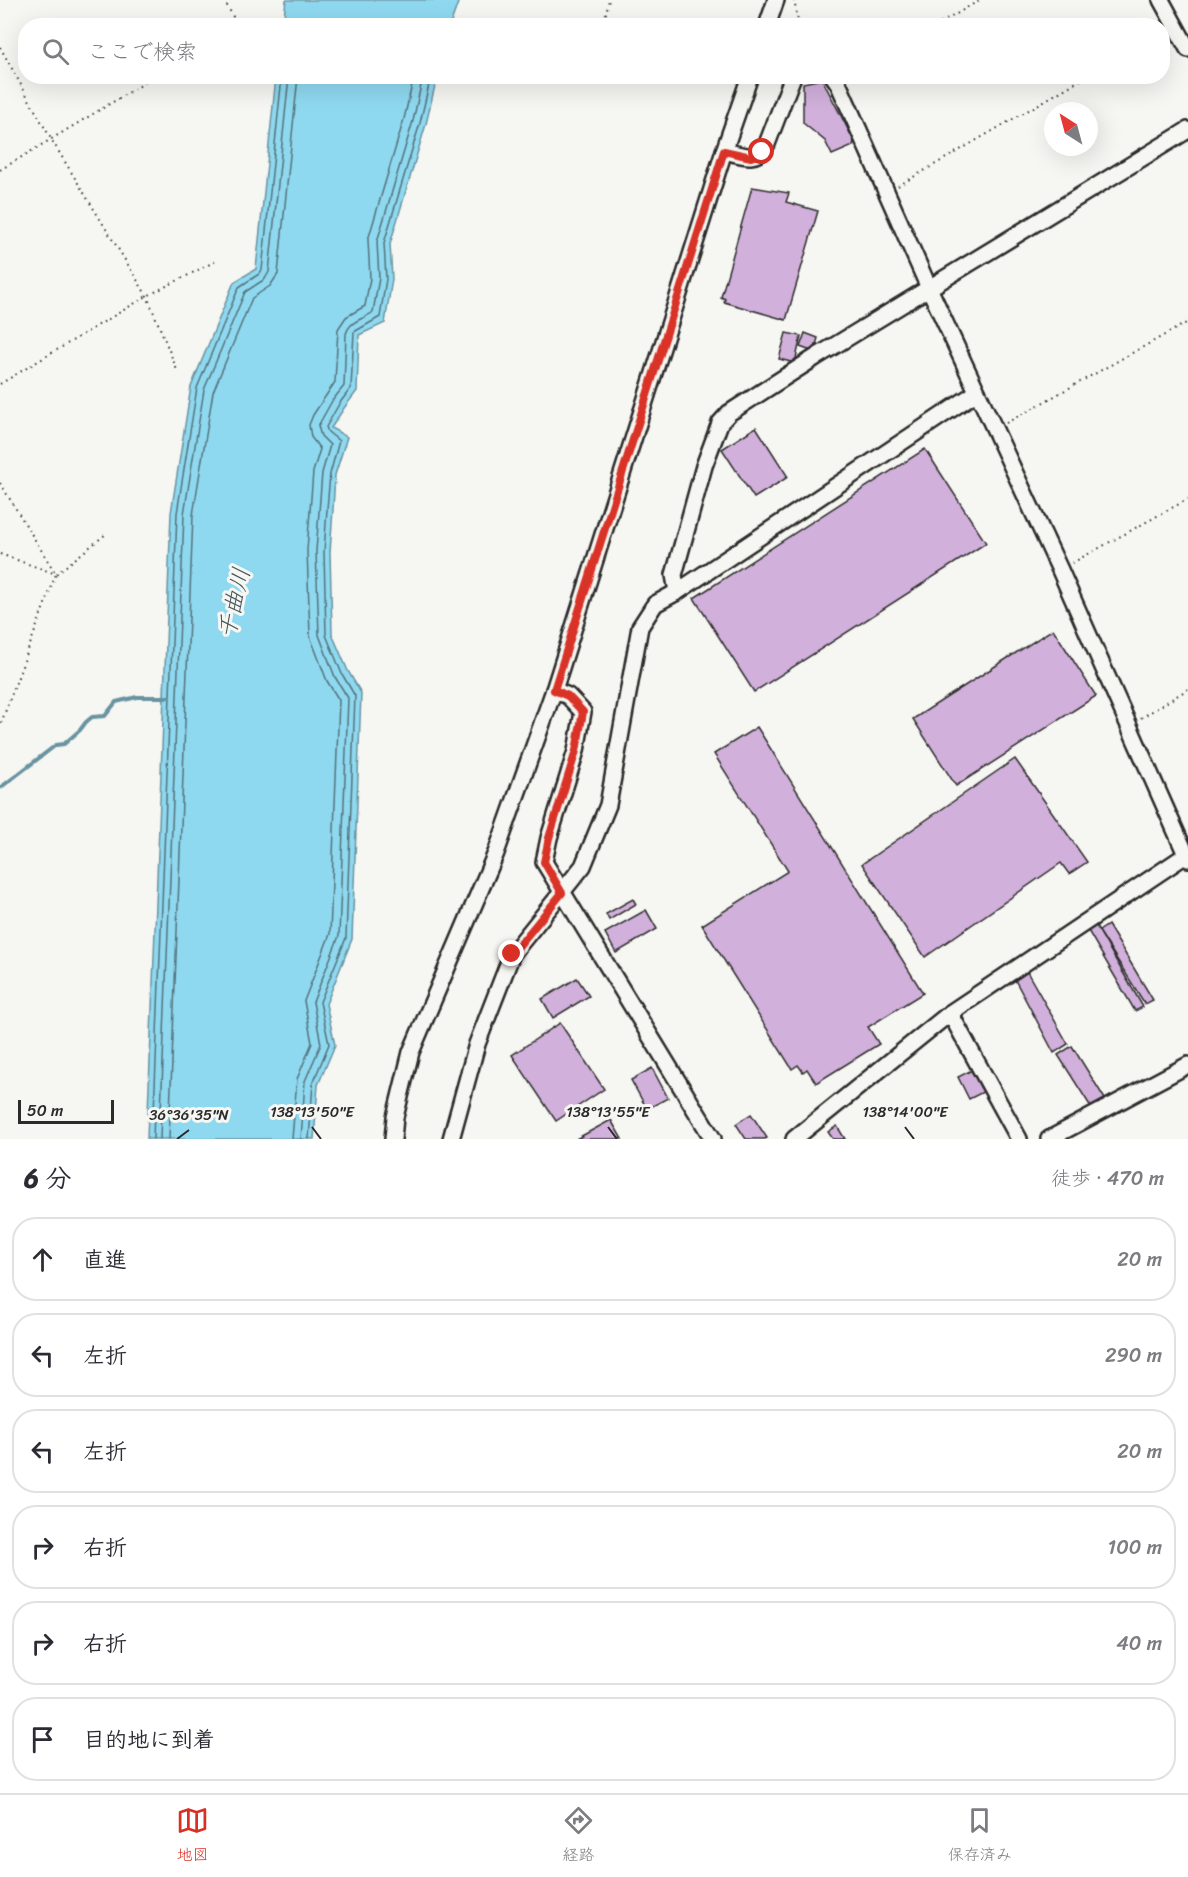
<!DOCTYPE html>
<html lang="ja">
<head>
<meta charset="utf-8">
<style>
	:root { --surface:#fff; --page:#f7f7f7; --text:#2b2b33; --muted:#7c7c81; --line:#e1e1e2; --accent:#d93025 }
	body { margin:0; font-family:Sriracha,"Klee One",sans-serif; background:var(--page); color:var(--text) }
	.compass { position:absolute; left:1044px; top:102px; width:54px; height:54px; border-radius:50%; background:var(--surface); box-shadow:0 6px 24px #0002; rotate:324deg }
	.scale { position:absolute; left:18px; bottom:15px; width:96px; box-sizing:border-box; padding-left:6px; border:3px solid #2b2b2b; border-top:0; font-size:16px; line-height:21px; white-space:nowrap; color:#2b2b2b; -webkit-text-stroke:4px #f6f6f2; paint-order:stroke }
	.stop { position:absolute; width:18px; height:18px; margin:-14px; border:4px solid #d93025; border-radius:50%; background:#fff }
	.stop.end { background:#d93025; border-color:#fff; box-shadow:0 2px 6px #0008 }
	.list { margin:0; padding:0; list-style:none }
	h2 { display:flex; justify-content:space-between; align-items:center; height:78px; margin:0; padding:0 24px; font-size:26px }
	h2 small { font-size:20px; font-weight:400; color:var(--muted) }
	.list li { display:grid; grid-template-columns:39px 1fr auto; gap:18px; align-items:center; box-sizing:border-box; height:84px; margin:0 12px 12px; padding:0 12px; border:2px solid var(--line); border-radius:24px }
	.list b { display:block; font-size:22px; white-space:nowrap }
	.list em { font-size:20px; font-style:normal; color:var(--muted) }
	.icon { flex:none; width:33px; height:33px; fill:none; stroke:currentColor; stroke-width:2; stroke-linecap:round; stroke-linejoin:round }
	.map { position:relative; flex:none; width:1188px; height:1139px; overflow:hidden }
	.search { position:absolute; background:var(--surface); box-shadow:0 6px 24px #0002; left:18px; right:18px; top:18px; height:66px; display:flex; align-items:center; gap:15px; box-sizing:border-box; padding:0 21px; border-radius:24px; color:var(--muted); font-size:22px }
	.sheet { height:654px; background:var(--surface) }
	nav { display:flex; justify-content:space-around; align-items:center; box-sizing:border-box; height:84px; border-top:2px solid var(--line); background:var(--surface); font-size:16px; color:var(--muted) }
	nav a { display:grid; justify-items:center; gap:3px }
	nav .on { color:var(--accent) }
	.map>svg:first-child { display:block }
	.water { fill:#8fd9f0; stroke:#6793a1; stroke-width:1.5 }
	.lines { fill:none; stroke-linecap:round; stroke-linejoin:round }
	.shore { stroke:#53717a; stroke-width:1.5 }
	.stream { stroke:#6793a1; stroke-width:4 }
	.building { fill:#d1b0db; stroke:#2b2b2b; stroke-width:1.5 }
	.minor-casing { stroke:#2b2b2b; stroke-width:20 }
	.path { stroke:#2b2b2b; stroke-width:2; stroke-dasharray:1.5 4.5; stroke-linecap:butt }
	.minor { stroke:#f6f6f2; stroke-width:15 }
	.route { stroke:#d93025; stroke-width:8 }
	.ticks { fill:none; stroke:#2b2b2b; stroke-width:2 }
	.labels { text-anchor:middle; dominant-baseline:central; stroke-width:6; stroke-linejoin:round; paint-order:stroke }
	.water-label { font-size:24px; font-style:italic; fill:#44565c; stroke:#f6f6f2 }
	.ticks-label { font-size:15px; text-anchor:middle; fill:#2b2b2b; stroke:#f6f6f2; stroke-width:6; stroke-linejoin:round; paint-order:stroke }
</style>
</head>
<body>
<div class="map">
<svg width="1188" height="1139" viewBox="0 0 1188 1139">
	<rect width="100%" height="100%" fill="#f6f6f2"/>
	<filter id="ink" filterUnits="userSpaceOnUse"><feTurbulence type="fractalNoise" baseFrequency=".0167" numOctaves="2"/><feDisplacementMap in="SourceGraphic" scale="12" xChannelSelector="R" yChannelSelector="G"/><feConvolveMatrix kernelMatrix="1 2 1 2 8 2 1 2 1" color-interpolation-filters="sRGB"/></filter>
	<g filter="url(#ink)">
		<g class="water">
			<path d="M286,0h173l-9,25h-167z"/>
			<path d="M276,77h161l-11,47 -36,120 2,35 -7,44 -26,12 -2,56 -13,17 -13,20 16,9 -12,38 -2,34 -3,43 2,82 16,37 13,22 -9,246 -26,65 9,41 -17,40 -4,54h-167l24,-626 20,-126 43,-105 22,-13z"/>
		</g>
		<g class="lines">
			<g class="shore">
				<path d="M153,1139l24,-626 20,-125 42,-101 20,-13 3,-4 20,-194"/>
				<path d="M160,1139l24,-625 20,-124 41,-98 20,-13 4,-7 20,-196"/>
				<path d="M169,1139l24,-624 20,-123 39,-94 18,-12 8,-12 20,-198"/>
				<path d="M292,1139l5,-60 15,-36 -8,-42 26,-67 9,-234 -12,-19 -17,-45 -3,-86 6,-78 7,-23 -9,-12 -2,-12 4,-10 22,-33 3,-53 8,-12 19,-11 5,-28 -2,-38 36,-121 10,-43"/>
				<path d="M301,1139l4,-58 16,-37 -8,-42 26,-66 9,-238 -13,-21 -16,-42 -3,-84 6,-78 8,-28 -9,-9 -3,-10 14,-25 12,-15 2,-52c4,-14 17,-14 27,-22l6,-34 -2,-36 36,-121 10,-45"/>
				<path d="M309,1139l4,-56 16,-39 -9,-42 26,-64 9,-242 -13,-22 -16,-39 -2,-83 3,-43 3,-35 9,-33 -11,-9 -2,-5 13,-23 12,-16 3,-56 26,-15 6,-38 -2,-36 36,-120 11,-47"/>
			</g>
			<path class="stream" d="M0,788l56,-43 8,-1 16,-14 6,-8 6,-5 13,-1 11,-14 21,-5h32"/>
		</g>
		<g class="building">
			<path d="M822,79l32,62 -1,5 -21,9 -7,-14 -22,-18v-40z"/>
			<path d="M752,187l37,6 -3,9 32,9 -32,109 -62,-18 1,-3 -4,-2z"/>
			<path d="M786,333l15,3 -6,27 -16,-4z"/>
			<path d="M805,333l13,5 -4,14 -14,-5z"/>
			<path d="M756,427l32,50 -34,21 -32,-49z"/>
			<path d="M925,449l61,94 -232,149 -60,-94z"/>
			<path d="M1053,629l43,67 -140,90 -43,-67z"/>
			<path d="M757,727l166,266 -55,34 11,17 -63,39 -9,-14 -4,3 -5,-7 -6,4 -90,-144 86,-54 -74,-117z"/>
			<path d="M1015,759l72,103 -18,12 -8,-11 -136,94 -63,-93z"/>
			<path d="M633,899l3,5 -27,16 -3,-6z"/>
			<path d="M646,910l11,19 -41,24 -11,-20z"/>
			<path d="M1095,924l48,83 -8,4 -48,-82z"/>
			<path d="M1108,925l45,75 -8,4 -46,-73z"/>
			<path d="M1026,970l42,74 -14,9 -40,-75z"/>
			<path d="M577,978l12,18 -36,22 -11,-19z"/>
			<path d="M560,1023l44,66 -48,32 -44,-66z"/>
			<path d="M1072,1046l33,53 -14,8 -33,-52z"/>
			<path d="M652,1068l16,30 -21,11 -16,-29z"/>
			<path d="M974,1069l11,22 -16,8 -11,-22z"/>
			<path d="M751,1114l16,24 -2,1h-19l-10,-15z"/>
			<path d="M611,1120l11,19h-46z"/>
			<path d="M837,1126l8,13h-12l-5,-7z"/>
		</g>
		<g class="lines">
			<g class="minor-casing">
				<g id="minor">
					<path d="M1161,0l27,49"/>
					<path d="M767,26l9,-26"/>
					<path d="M833,76l5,7 91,205 131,282 128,289"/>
					<path d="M724,151c19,4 31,12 43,-7l26,-68"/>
					<path d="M677,592l-3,-17 30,-109 16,-43 9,-10 87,-56 372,-227"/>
					<path d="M554,690l14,6 15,16 -7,39 -27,87 -5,24 169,277"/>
					<path d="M950,1013l69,126"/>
					<path d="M393,1139l2,-22 16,-65 85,-199 58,-163 170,-539 26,-75"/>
					<path d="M451,1139l26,-95 35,-90 71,-88 25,-61 32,-178 15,-23 22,-12 300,-200"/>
					<path d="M794,1139l156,-126 236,-158"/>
					<path d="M1049,1139l139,-74"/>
				</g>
			</g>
			<g class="path">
				<path d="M224,0l14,26"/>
				<path d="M794,0l5,26"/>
				<path d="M603,26l6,-26"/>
				<path d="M936,26l44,-26"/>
				<path d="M0,47l51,92 96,157 30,74"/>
				<path d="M0,170l156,-94"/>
				<path d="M898,186l189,-110"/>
				<path d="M0,384l147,-88 71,-36"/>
				<path d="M1006,423l182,-101"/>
				<path d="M0,483l56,91 -56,152"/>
				<path d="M0,554l56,20 50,-40"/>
				<path d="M1072,563l116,-64"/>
				<path d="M1141,718l47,-29"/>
			</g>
			<use href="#minor" class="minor"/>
		</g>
	</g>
	<g class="lines" filter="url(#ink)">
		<path class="route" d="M512,954l50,-61 -18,-31 5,-24 27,-87 7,-39 -15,-16 -14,-6 170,-539 27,6 11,-5"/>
	</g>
	<path class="ticks" d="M312,1127l9,12M608,1127l9,12M905,1127l9,12M177,1139l12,-9"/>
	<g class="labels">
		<g class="water-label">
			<text transform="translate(234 603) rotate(-77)">千曲川</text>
		</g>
	</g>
	<g class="ticks-label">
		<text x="312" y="1117">138°13'50"E</text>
		<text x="608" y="1117">138°13'55"E</text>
		<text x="905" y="1117">138°14'00"E</text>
		<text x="189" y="1120">36°36'35"N</text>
	</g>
</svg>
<svg class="compass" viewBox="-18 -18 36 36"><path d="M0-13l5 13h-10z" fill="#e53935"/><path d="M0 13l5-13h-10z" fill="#7c7c81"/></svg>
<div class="scale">50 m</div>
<div class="stop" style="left:762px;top:152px"></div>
<div class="stop end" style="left:512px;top:954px"></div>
<div class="search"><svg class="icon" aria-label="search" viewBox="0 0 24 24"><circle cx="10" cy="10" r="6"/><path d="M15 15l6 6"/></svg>ここで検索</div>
</div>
<section class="sheet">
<h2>6 分<small>徒歩 · 470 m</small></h2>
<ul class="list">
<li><svg class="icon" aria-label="ahead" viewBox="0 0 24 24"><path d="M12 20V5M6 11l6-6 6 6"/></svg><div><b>直進</b></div><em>20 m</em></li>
<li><svg class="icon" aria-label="left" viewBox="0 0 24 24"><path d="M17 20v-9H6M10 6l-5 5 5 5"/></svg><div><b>左折</b></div><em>290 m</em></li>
<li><svg class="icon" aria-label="left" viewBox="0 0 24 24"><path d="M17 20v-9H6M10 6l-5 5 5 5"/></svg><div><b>左折</b></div><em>20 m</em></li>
<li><svg class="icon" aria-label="right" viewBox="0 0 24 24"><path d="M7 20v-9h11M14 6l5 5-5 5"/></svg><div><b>右折</b></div><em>100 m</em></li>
<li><svg class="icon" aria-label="right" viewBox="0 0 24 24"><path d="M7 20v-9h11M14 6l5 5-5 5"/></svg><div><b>右折</b></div><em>40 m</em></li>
<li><svg class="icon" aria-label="arrive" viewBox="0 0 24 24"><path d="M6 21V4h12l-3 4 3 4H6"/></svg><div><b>目的地に到着</b></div></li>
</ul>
</section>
<nav>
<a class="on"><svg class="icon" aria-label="map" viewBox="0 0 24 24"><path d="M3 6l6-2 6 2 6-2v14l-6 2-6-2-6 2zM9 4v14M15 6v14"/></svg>地図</a>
<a><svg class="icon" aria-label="directions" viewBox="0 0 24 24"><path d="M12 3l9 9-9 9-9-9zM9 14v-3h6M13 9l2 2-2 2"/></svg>経路</a>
<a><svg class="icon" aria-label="saved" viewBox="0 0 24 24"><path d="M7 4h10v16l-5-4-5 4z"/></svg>保存済み</a>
</nav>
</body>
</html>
